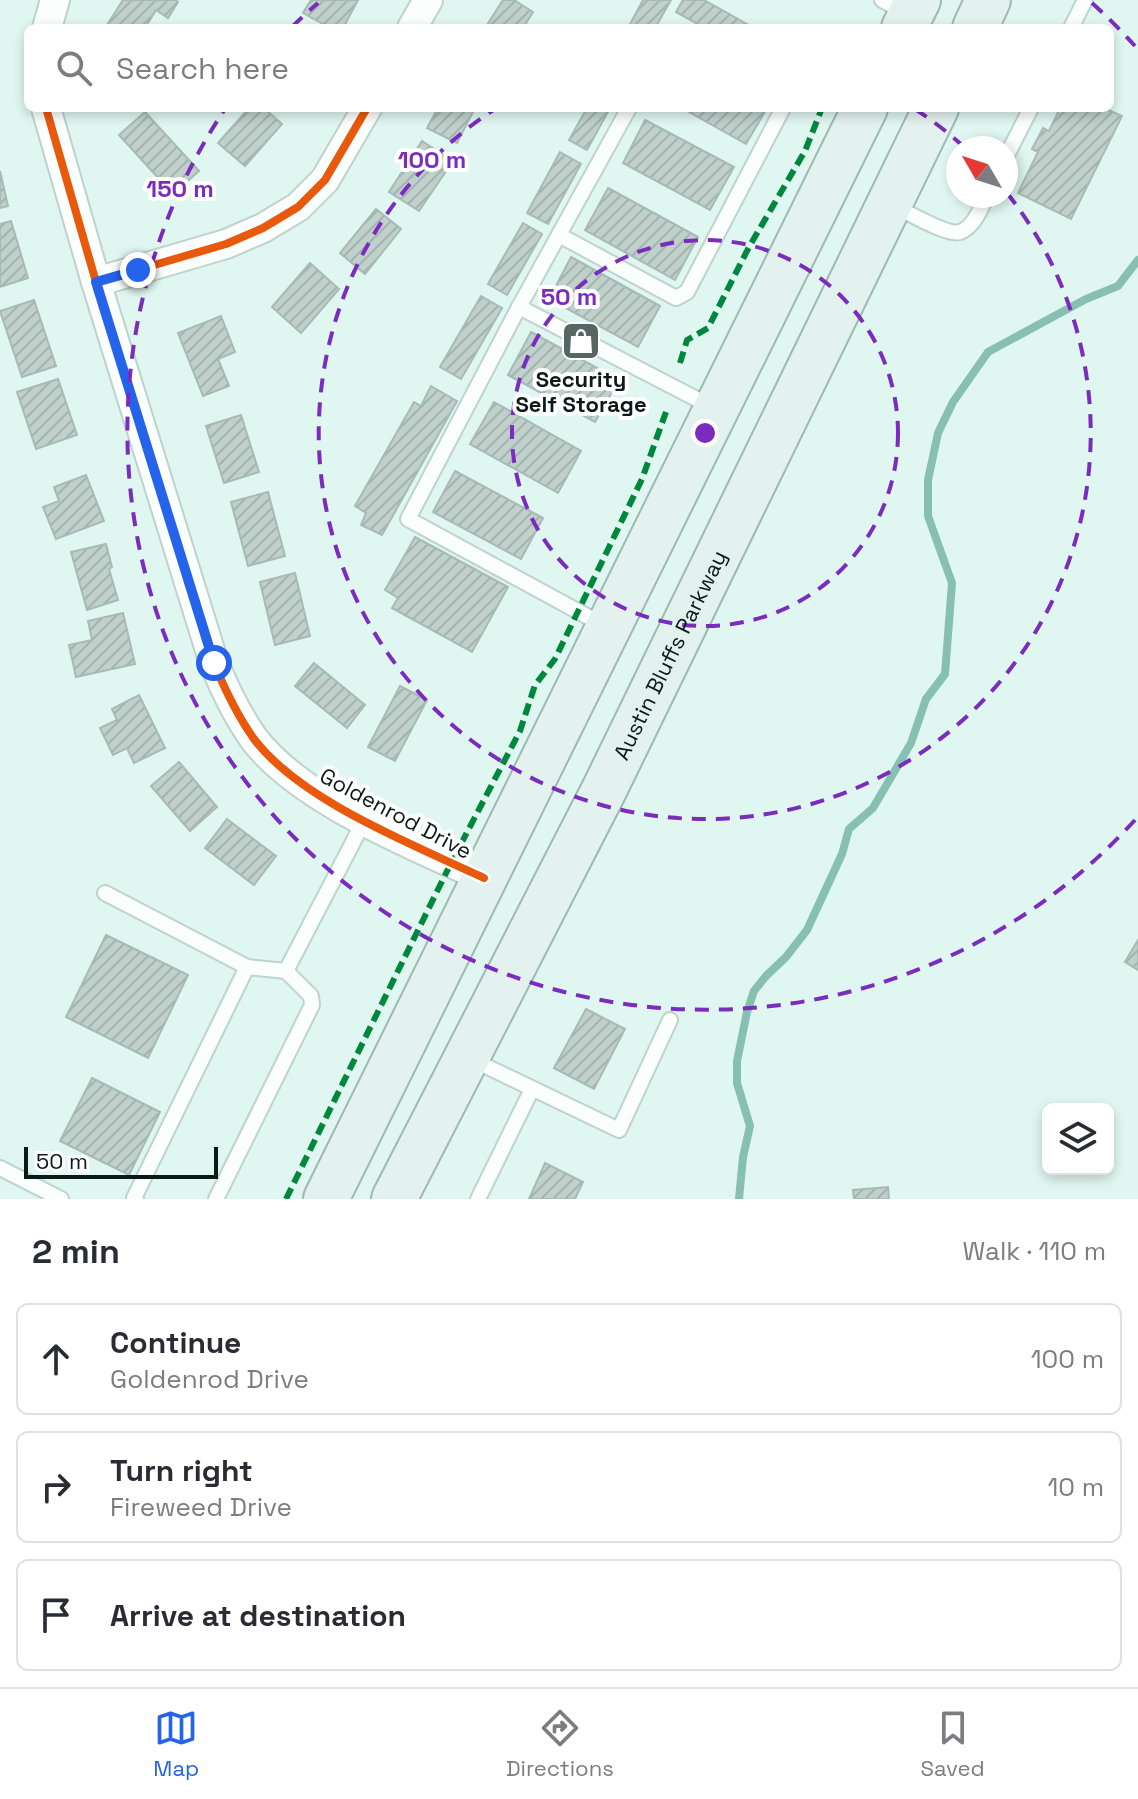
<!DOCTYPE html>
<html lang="en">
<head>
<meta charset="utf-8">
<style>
	:root { --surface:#fff; --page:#f7f7f7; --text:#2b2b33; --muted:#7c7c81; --line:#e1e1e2; --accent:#2563eb }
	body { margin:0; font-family:"Space Grotesk",sans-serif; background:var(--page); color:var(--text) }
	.controls { position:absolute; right:24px; bottom:24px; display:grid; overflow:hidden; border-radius:12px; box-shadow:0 4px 12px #0003 }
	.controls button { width:72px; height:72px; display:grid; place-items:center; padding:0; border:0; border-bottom:2px solid var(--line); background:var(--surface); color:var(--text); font:40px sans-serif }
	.compass { position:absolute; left:946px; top:136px; width:72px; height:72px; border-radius:50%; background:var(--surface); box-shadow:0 4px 12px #0003; rotate:309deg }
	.scale { position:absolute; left:24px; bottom:20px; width:194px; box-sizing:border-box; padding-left:8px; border:4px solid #0b1a17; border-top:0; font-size:22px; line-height:28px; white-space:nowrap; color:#0b1a17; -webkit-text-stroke:6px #fff; paint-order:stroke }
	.stop { position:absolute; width:24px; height:24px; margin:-18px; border:6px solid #2563eb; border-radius:50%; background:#fff }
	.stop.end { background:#2563eb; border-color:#fff; box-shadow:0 2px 8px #0008 }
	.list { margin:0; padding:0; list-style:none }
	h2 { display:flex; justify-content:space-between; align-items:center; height:104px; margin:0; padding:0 32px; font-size:34px }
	h2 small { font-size:26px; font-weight:400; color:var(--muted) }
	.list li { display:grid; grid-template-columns:52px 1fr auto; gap:24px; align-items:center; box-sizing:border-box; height:112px; margin:0 16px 16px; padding:0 16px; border:2px solid var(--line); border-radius:12px }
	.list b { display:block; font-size:30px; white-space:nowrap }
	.list p { margin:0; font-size:26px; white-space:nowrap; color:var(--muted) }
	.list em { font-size:26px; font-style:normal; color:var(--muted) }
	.icon { flex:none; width:44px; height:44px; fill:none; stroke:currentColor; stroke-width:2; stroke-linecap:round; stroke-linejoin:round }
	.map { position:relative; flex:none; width:1138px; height:1199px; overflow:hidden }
	.search { position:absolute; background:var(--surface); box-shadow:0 4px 12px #0003; left:24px; right:24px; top:24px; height:88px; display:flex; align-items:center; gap:20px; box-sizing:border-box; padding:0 28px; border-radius:12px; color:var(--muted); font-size:30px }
	.sheet { height:488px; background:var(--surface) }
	nav { display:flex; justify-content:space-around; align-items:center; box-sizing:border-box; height:112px; border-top:2px solid var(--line); background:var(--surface); font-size:22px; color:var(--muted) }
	nav a { display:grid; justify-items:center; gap:4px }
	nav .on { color:var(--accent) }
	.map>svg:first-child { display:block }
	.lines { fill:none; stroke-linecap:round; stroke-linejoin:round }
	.stream { stroke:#87bfb3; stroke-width:8 }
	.building { fill:url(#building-hatch); stroke:#a8bab5; stroke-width:2 }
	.lane-casing { stroke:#c0d2cd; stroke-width:18 }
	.street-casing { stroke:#c0d2cd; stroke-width:32 }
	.primary-casing { stroke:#9cb9b2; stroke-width:48 }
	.lane { stroke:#fafefd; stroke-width:14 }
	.street { stroke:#fafefd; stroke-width:28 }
	.primary { stroke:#e3f2ef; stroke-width:44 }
	.quiet { stroke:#00873e; stroke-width:6; stroke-dasharray:12 6; stroke-linecap:butt }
	.cycleway-casing { stroke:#fff; stroke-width:13 }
	.cycleway { stroke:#e8590c; stroke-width:8 }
	.route { stroke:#2563eb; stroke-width:10 }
	.ring { fill:none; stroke:#7b2cbf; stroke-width:4; stroke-dasharray:14 10 }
	.labels { text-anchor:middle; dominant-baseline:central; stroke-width:8; stroke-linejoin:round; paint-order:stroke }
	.poi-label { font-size:22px; font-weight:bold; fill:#0b1a17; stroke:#fff }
	.street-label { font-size:22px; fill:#0b1a17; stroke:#fff }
	.centre { fill:#7b2cbf; stroke:#fff; stroke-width:4 }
	.ring-label { font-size:24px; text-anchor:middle; font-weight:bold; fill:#7b2cbf; stroke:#fff; stroke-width:8; stroke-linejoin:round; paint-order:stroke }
</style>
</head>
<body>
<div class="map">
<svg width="1138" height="1199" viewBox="0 0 1138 1199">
	<defs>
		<pattern id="building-hatch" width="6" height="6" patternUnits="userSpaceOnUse" patternTransform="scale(2)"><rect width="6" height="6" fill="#c0d1cc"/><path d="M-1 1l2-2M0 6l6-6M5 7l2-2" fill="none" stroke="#a4b3ae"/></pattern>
	</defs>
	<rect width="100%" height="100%" fill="#e0f6f0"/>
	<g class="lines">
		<path class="stream" d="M739,1199l4,-42 7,-31 -13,-43v-22l10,-49 7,-21 12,-15 20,-19 21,-27 35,-76 7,-25 24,-21 38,-65 15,-44 19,-25 7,-91 -24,-67v-36l10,-47 15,-31 35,-50 98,-53 32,-13 20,-26"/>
	</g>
	<g class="building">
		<path d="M123,0h53l2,2 -10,16 -12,-8 -11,18h-40z"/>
		<path d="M311,0h47l-15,28h-13l-27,-15z"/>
		<path d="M503,0h11l19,12 -10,16h-38z"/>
		<path d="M643,0h28l-16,28h-27z"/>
		<path d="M683,0h21l50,28h-49l-29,-16z"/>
		<path d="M249,108h15l18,16 -37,42 -27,-23z"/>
		<path d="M438,108h37l-18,35 -30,-15z"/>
		<path d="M587,108h23l-23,42 -18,-10z"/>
		<path d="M682,108h85l-21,36z"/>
		<path d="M1060,108h44l18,8 -51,103 -53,-26 20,-41 -6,-3 11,-21 6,3z"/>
		<path d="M145,112l54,59 -26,23 -54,-59z"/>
		<path d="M645,120l89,47 -24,43 -87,-47z"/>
		<path d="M422,141l31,20 -34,50 -30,-19z"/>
		<path d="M560,152l21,12 -33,60 -21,-11z"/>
		<path d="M0,171l8,35 -8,2z"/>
		<path d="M608,188l90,49 -23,43 -90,-50z"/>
		<path d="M376,209l25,20 -36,45 -25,-21z"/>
		<path d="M11,221l17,57 -28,9v-63z"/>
		<path d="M523,223l19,11 -35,61 -19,-11z"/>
		<path d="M571,257l89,49 -22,41 -89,-48z"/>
		<path d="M310,263l29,26 -38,44 -29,-26z"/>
		<path d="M481,296l21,12 -41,71 -21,-12z"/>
		<path d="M34,300l22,66 -34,11 -22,-66z"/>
		<path d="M221,316l14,36 -17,7 11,27 -26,10 -25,-63z"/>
		<path d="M531,332l88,48 -24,42 -87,-47z"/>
		<path d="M58,379l19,56 -41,14 -19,-57z"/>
		<path d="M431,386l26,15 -75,134 -21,-10 5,-12 -11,-7 59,-104 7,4z"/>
		<path d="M494,402l87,49 -23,42 -88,-49z"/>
		<path d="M241,415l18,57 -35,11 -18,-57z"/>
		<path d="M455,471l88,47 -22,41 -88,-47z"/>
		<path d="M86,475l18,46 -48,18 -13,-32 16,-6 -5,-14z"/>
		<path d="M268,492l17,64 -37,10 -17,-64z"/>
		<path d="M415,537l93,50 -36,65 -80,-44 6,-10 -13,-8z"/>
		<path d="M106,544l6,23 -3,2 9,31 -31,10 -16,-58z"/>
		<path d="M295,573l15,63 -35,9 -15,-63z"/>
		<path d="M123,613l12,51 -59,13 -7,-32 23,-5 -4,-19z"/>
		<path d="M314,663l51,42 -18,23 -52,-42z"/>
		<path d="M400,686l27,14 -32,61 -27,-14z"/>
		<path d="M139,695l26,53 -31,15 -7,-15 -14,7 -13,-27 17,-8 -5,-11z"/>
		<path d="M179,762l38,45 -27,24 -39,-45z"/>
		<path d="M227,819l49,37 -22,29 -49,-37z"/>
		<path d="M106,935l82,40 -40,83 -82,-41z"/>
		<path d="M1138,940v30l-13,-8z"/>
		<path d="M586,1009l39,20 -31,60 -40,-21z"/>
		<path d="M92,1078l68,34 -31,63 -69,-34z"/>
		<path d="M545,1163l38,19 -8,17h-46z"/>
		<path d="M888,1187l1,12h-35l-1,-9z"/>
	</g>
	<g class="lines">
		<g class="lane-casing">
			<g id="lane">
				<path d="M882,0l25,13"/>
				<path d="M1071,28l14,-28"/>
				<path d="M1006,157l25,-49"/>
				<path d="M894,206c14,6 53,30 66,26 14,-5 21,-24 27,-36"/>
				<path d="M559,235l117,63 11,-6 96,-184"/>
				<path d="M519,307l110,-199"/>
				<path d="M605,626l-197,-107 111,-212 195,101"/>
				<path d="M105,893l142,74"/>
				<path d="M471,1059l148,71 51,-110"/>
				<path d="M0,1168l61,31"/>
				<path d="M136,1199l-2,-1 113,-231 39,4 78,-150"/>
				<path d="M216,1199l96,-194 -1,-9 -25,-25"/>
				<path d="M478,1199l54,-110"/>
			</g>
		</g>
		<g class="street-casing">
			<g id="street">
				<path d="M47,28l8,-28"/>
				<path d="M412,28l16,-28"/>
				<path d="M46,108l50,174 118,381c11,27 23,52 40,76 47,62 160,106 230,139"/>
				<path d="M96,282l130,-38 37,-16 35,-21 27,-27 42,-72"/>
			</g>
		</g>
		<g class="primary-casing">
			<g id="primary">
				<path d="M904,28l14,-28"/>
				<path d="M975,28l13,-28"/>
				<path d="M326,1199l539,-1091"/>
				<path id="s1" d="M394,1199l210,-409 332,-682"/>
			</g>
		</g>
		<use href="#lane" class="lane"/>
		<use href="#street" class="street"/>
		<use href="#primary" class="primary"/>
		<g class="quiet">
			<path d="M864,28v-2"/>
			<path d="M680,363l7,-23 21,-12 41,-81 56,-96 17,-43"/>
			<path d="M286,1199l165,-336 69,-132 15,-46 20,-26 87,-180 24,-67"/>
		</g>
		<g class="cycleway-casing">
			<g id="cycleway">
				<path d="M46,108l50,174 118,381c11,27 23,52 40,76 47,62 160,106 230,139"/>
				<path d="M96,282l130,-38 37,-16 35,-21 27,-27 42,-72"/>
			</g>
		</g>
		<use href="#cycleway" class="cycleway"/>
	</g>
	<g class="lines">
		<path class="route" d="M138,270l-42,12 118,381"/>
	</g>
	<g class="ring">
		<circle cx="705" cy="433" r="193"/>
		<path d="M915 109A386 386 0 0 1 963 146M1007 193A386 386 0 1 1 495 109"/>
		<path d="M1135 820A579 579 0 0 1 225 109M292 27A579 579 0 0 1 318 3M1092 3A579 579 0 0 1 1135 46"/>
	</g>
	<defs>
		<g id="shop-square" transform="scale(2)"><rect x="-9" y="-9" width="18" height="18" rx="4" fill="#566763" stroke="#fff"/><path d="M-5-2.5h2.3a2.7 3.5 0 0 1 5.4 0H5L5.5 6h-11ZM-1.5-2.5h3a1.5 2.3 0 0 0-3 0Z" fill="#fff"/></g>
	</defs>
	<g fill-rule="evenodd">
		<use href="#shop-square" x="581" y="341"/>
	</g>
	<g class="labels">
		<g class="poi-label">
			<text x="581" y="379">Security<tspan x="581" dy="25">Self Storage</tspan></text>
		</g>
		<g class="street-label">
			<text stroke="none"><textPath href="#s1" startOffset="610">Austin Bluffs Parkway</textPath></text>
			<text transform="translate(396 813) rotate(28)">Goldenrod Drive</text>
		</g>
	</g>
	<circle cx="705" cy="433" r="12" class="centre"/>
	<g class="ring-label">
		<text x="432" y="168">100 m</text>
		<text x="180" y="197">150 m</text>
		<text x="569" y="305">50 m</text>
	</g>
</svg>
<div class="controls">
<button><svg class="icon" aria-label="layers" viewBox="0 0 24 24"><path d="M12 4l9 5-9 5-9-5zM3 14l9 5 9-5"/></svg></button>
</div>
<svg class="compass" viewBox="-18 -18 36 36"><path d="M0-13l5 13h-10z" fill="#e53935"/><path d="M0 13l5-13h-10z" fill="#7c7c81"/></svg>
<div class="scale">50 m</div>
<div class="stop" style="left:214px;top:663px"></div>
<div class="stop end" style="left:138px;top:270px"></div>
<div class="search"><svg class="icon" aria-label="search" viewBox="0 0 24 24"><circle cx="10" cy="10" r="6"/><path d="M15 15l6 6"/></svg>Search here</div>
</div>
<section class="sheet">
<h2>2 min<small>Walk · 110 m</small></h2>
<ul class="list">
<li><svg class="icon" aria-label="ahead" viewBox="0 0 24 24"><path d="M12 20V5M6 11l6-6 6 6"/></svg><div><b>Continue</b><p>Goldenrod Drive</p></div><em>100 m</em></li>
<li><svg class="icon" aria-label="right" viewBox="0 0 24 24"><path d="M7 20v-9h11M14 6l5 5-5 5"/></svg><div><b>Turn right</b><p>Fireweed Drive</p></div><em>10 m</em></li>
<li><svg class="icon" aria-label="arrive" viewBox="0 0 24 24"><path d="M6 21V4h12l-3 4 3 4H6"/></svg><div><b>Arrive at destination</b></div></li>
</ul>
</section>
<nav>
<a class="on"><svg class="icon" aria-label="map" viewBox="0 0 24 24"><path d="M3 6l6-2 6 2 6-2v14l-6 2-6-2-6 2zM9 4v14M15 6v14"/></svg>Map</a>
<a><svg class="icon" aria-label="directions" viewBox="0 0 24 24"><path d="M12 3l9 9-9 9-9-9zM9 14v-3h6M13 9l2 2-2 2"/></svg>Directions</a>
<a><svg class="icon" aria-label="saved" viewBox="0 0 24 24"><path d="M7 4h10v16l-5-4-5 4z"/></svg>Saved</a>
</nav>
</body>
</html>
